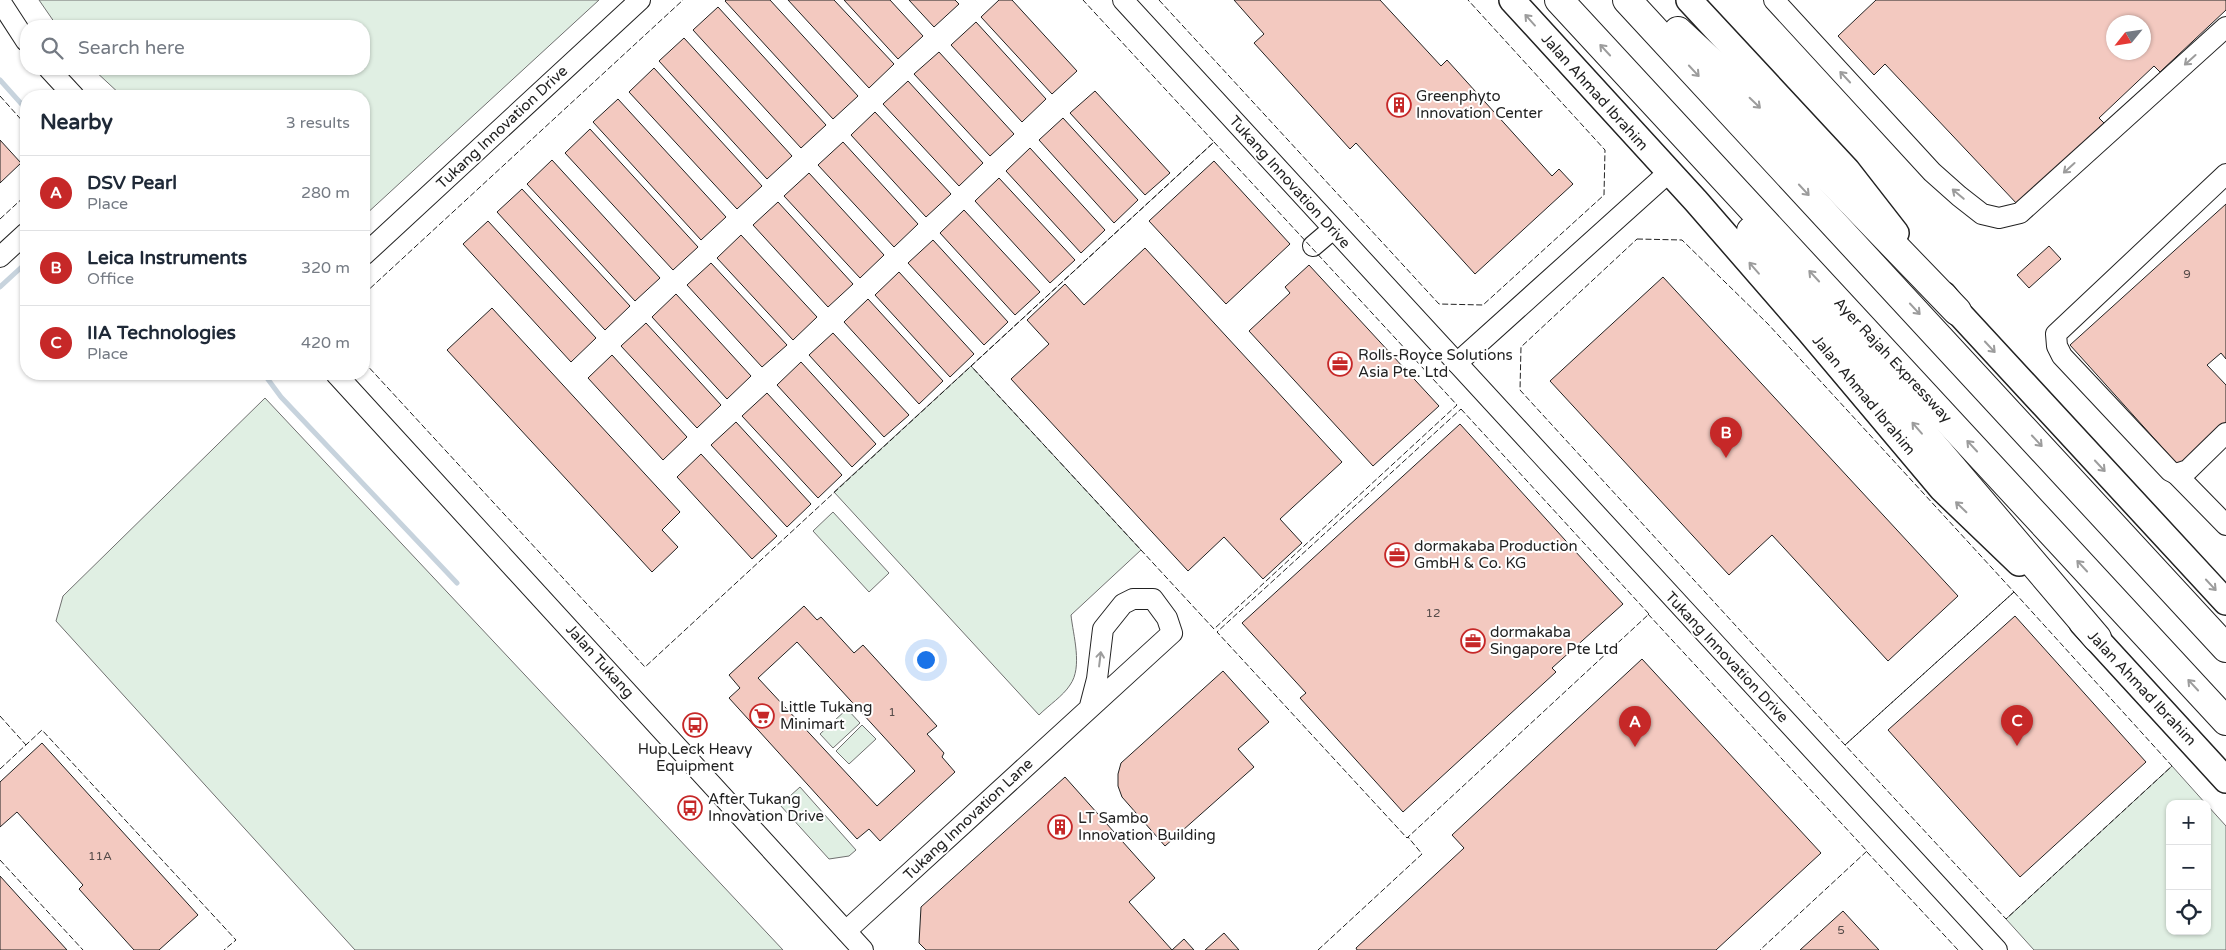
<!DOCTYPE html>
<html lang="en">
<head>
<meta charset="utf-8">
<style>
	:root { --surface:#fff; --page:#f2f2f3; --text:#1f2937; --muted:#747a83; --line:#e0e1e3; --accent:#c62828 }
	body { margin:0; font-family:"Varela Round",sans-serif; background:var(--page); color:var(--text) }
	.controls { position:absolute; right:15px; bottom:15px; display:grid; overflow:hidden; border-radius:10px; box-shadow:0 1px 4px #0004 }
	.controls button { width:45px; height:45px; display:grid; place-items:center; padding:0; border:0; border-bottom:1px solid var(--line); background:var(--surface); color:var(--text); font:25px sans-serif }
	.compass { position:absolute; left:2106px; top:15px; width:45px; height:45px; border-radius:50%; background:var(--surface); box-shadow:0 1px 4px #0004; rotate:240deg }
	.you { position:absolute; left:925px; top:659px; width:18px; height:18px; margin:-12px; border:4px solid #fff; border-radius:50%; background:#1a73e8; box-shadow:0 0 0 8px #1a73e833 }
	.badge { display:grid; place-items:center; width:32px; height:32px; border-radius:50%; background:var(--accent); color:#fff; font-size:16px; font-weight:700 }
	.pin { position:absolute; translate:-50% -41px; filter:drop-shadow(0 1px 2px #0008) }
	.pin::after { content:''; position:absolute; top:26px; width:18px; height:15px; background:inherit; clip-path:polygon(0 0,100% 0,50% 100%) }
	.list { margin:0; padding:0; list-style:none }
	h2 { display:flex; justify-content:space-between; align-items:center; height:65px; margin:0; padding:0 20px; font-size:21px }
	h2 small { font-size:16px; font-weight:400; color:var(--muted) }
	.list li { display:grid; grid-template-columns:32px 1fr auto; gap:15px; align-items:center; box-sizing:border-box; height:75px; padding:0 20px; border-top:1px solid var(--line) }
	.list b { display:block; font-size:19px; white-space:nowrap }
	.list p { margin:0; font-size:16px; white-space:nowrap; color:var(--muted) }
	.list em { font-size:16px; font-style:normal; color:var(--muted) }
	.icon { flex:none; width:28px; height:28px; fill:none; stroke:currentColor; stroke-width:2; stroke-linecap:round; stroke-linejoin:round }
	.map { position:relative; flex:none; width:2226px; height:950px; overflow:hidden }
	.search { position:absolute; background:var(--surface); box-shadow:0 1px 4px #0004; left:20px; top:20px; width:350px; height:55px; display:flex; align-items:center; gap:12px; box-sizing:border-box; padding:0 18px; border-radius:20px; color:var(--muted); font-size:19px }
	.panel { position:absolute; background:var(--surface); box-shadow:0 1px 4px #0004; left:20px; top:90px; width:350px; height:290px; border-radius:20px }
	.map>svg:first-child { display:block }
	.green { fill:#e0efe3; stroke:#6f6f6f }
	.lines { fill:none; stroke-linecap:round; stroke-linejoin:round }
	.stream { stroke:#c7d3dd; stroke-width:5 }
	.building { fill:#f3c9c0; stroke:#222; fill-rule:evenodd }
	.minor-casing { stroke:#222; stroke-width:22 }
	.major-casing { stroke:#222; stroke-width:28 }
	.highway-casing { stroke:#222; stroke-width:30 }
	.minor { stroke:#fff; stroke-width:20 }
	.major { stroke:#fff; stroke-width:25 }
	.highway { stroke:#fff; stroke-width:28 }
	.fence { stroke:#222; stroke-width:1; stroke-dasharray:6 2.5; stroke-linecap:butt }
	.oneway { stroke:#9c9c9c }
	.labels { text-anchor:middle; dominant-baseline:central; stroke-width:4; stroke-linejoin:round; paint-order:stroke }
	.number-label { font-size:12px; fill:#564c4a }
	.street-label { font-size:15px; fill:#222; stroke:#fff }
	.poi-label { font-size:15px; fill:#222; stroke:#fff; text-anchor:start }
</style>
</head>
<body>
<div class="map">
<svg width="2226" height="950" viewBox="0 0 2226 950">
	<rect width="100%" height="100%" fill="#fff"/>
	<g class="green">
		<path d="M39,0h560l-235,216v-120h-242l-29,-27h271v-43h-307z"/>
		<path d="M971,366l170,184 -70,65c2,20 12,52 -1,70 -7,11 -21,20 -31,30l-205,-223z"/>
		<path d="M265,398l518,552h-428l-299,-329 7,-25z"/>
		<path d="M833,512l56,61 -20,19 -56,-61z"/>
		<path d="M847,709l13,14 -27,25 -13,-14z"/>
		<path d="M862,725l14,14 -27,25 -13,-13z"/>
		<path d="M2172,766l34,38h-36v127h37v-126l19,21v124h-192l-28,-31z"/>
		<path d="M800,787l56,63 -7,6 -20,3 -49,-54z"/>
	</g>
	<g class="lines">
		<g class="stream">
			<path d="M0,80l26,29"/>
			<path d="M0,287l26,-24"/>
			<path d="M264,374l17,23 176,186"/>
		</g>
	</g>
	<g class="building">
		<path d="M726,0h44l88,96 -25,23 -108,-118z"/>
		<path d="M788,0h46l60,64 -25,24z"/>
		<path d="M844,0h46l33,36 -25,23z"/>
		<path d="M909,0h46l4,4 -25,23z"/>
		<path d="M999,0h13l65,71 -25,23 -71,-77z"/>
		<path d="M1234,0h146l61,66 6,-6 105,116 7,-7 14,15 -98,90 -119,-131 -6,6 -96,-106 10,-9z"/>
		<path d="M1876,0h350v10l-66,62 -6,-6 -55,52 5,5 -86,82 -133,-141 -11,11 -36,-39zM2114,22h30v30h-30z"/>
		<path d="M718,7l108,118 -25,23 -108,-118z"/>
		<path d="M976,22l70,77 -24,23 -71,-77z"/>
		<path d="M684,38l108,118 -25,23 -108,-118z"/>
		<path d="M939,52l75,82 -24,22 -76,-82z"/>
		<path d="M654,68l108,118 -25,23 -108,-117z"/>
		<path d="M908,81l75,82 -24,23 -76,-82z"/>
		<path d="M1095,91l75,82 -25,22 -75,-82z"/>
		<path d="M618,99l108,118 -25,23 -108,-118z"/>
		<path d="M875,112l76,82 -25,23 -75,-82z"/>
		<path d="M1063,118l75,82 -24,23 -75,-83z"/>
		<path d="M590,129l108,118 -25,23 -108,-117z"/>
		<path d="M0,140l21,23 -21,20z"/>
		<path d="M843,142l75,82 -24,23 -76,-82z"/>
		<path d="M1030,148l75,82 -24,23 -75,-82z"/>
		<path d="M552,160l108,118 -25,23 -108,-117z"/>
		<path d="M1214,161l76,83 -64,60 -77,-83z"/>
		<path d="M809,173l75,82 -24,23 -76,-82z"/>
		<path d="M999,178l76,82 -25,23 -75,-82z"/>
		<path d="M522,189l108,117 -25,24 -108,-118z"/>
		<path d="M778,202l75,82 -25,23 -75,-82z"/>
		<path d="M2226,204v155l-5,-6 -14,12 19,20v38l-47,43 -109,-121z"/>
		<path d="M964,210l76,82 -25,23 -75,-82z"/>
		<path d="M488,221l108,117 -25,24 -108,-118z"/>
		<path d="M741,235l76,82 -24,23 -76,-82z"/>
		<path d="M933,240l75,82 -24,23 -76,-82z"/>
		<path d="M2049,246l12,13 -32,29 -12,-13z"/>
		<path d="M1145,248l197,214 -62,57 22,24 -39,36 -39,-42 -36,34 -177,-192 38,-35 -22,-24 38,-36 19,21z"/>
		<path d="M711,263l76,82 -25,22 -75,-82z"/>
		<path d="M1309,265l130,141 -66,60 -124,-135 41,-38 -5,-6z"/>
		<path d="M899,272l75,82 -24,23 -75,-82z"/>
		<path d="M1663,277l295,319 -70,65 -116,-126 -43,40 -179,-194z"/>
		<path d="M676,294l75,82 -24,23 -75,-82z"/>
		<path d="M868,299l75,82 -24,23 -75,-82z"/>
		<path d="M492,308l188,204 -18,18 16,17 -26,25 -205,-222z"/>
		<path d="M646,323l75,82 -24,23 -76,-82z"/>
		<path d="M833,333l76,82 -25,22 -75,-82z"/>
		<path d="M612,355l75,82 -24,23 -75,-82z"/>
		<path d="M801,362l75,82 -24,23 -75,-82z"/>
		<path d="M767,393l75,82 -24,23 -76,-82z"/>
		<path d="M736,422l75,82 -24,23 -76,-82z"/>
		<path d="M1460,424l163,180 -71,64 4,4 -153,140 -103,-114 6,-5 -64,-70z"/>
		<path d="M701,454l76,82 -25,23 -75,-82z"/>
		<path d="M804,606l13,14 4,-3 33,36 9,-8 74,81 -10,8 17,19 -2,4 13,15 -75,69 -11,-12 -12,10 -128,-141 11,-10 -11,-13zM797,642l118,129 -38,35 -119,-128z"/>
		<path d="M2015,616l131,146 -126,115 -132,-147z"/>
		<path d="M1642,659l179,194 -105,97h-359l-1,-2 108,-100 -12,-13z"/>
		<path d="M1223,671l46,51 -31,27 16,18 -89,79 -43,-49 -4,-11v-12l3,-11z"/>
		<path d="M42,743l156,172 -39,35h-25l-55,-61 4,-4 -66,-73 -17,15v-45z"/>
		<path d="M1065,777l90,101 -26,24 43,48 12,-11 10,11h-268l-7,-7 2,-36z"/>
		<path d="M0,876l67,74h-67z"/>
		<path d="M1843,911l36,39h-79z"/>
		<path d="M1224,933l15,17h-34z"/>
	</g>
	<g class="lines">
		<g class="minor-casing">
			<g id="minor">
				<path d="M1123,0l874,950"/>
				<path d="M1774,0l158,172 27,24 23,18 17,4 21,-5 206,-186"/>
				<path d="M0,1l26,40"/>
				<path d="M49,69l25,27"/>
				<path d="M2226,174l-170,160 1,12 5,10 108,115 6,3 12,-4 38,-37"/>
				<path d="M1313,246l20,-17"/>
				<path d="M364,255l276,-255"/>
				<path d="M0,257l26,-24"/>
				<path d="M1457,363l211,-190"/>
				<path d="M336,374l527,576"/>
				<path d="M2176,474l50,51"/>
				<path d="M846,931l326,-298 -5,-15 -14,-19h-20l-10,5 -20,25 -6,50 -7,27"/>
			</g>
		</g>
		<g class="major-casing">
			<g id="major">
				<path d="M1512,0l184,201 113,130 133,158 77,74"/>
				<path d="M1689,0l158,170 49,63"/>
				<path d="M1944,295l13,16 269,291"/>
				<path d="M2082,623l144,157"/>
			</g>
		</g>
		<g class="highway-casing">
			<g id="highway">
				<path d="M1559,0l667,721"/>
				<path d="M1627,0l599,648"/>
				<path d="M1678,31l88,82 191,198"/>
				<path d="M1751,231l346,407"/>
			</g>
		</g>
		<use href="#minor" class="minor"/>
		<use href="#major" class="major"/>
		<use href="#highway" class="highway"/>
		<g class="fence">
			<path d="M1159,0l280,304 44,1 121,-110 1,-45 -137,-150"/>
			<path d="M0,96l26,29"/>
			<path d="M1214,142l243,263 -243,224 -243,-263z"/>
			<path d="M0,219l26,-24"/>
			<path d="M1637,239l45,1 86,84 246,268 -169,153 -325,-355 1,-43z"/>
			<path d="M364,294l319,-294"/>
			<path d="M364,362l281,305 569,-525 -131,-142"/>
			<path d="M1461,409l188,205 -242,224 -190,-206z"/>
			<path d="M2014,592l158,174 -166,153 -161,-174z"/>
			<path d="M1648,614l219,237 -107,99"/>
			<path d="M0,716l26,29"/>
			<path d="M0,769l42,-39 194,210 -12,10"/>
			<path d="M1867,852l91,98"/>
			<path d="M0,860l83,90"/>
			<path d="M1318,950l104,-96 -14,-17"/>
		</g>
	</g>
	<defs><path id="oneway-shaft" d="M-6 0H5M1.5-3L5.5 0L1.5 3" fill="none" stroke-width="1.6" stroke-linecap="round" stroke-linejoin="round" transform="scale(1.25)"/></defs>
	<g class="oneway">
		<use href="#oneway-shaft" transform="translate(1530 20) rotate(-132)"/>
		<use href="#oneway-shaft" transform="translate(1605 50) rotate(-133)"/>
		<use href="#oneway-shaft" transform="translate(2190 60) rotate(138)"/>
		<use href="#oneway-shaft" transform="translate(1694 71) rotate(47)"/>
		<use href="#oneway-shaft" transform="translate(1845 77) rotate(-133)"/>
		<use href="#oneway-shaft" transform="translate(1755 103) rotate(44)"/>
		<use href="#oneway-shaft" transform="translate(2069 168) rotate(138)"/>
		<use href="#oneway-shaft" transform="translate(1804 190) rotate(47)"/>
		<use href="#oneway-shaft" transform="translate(1958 194) rotate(-140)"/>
		<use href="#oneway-shaft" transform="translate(1754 268) rotate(-131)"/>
		<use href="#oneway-shaft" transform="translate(1814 276) rotate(-133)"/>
		<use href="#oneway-shaft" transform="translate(1915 309) rotate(47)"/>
		<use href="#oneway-shaft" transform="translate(1990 347) rotate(47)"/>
		<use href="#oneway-shaft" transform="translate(1917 428) rotate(-131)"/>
		<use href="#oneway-shaft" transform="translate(2037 441) rotate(47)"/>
		<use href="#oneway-shaft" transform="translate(1972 446) rotate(-133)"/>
		<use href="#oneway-shaft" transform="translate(2100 466) rotate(47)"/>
		<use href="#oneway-shaft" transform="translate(1961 507) rotate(-136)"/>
		<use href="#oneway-shaft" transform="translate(2082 566) rotate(-133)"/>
		<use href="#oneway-shaft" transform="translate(2211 585) rotate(47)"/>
		<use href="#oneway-shaft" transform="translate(1100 659) rotate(-83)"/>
		<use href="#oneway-shaft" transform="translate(2193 685) rotate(-133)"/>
	</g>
	<defs>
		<g id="building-ring" transform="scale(1.25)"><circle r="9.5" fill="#fff" stroke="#c62828" stroke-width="1.5"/><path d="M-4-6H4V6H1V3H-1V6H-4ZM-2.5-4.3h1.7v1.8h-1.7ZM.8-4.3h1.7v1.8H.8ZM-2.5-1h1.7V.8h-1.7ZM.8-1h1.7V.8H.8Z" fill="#c62828"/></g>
		<g id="office-ring" transform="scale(1.25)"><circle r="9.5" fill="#fff" stroke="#c62828" stroke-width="1.5"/><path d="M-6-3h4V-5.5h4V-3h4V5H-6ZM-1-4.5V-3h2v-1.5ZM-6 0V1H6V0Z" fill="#c62828"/></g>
		<g id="supermarket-ring" transform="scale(1.25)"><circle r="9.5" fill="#fff" stroke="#c62828" stroke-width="1.5"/><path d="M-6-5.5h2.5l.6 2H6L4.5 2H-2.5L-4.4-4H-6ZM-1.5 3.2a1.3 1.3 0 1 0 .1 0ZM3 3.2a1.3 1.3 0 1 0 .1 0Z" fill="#c62828"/></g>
		<g id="bus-ring" transform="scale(1.25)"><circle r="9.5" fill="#fff" stroke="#c62828" stroke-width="1.5"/><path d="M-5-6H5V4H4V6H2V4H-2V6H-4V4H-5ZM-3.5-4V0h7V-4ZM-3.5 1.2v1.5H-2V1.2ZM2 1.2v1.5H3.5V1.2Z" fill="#c62828"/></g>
	</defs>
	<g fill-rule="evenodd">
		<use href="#building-ring" x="1399" y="105"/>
		<use href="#office-ring" x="1340" y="364"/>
		<use href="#office-ring" x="1397" y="555"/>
		<use href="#office-ring" x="1473" y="641"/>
		<use href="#supermarket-ring" x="762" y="716"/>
		<use href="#bus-ring" x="695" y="725"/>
		<use href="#bus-ring" x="690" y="808"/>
		<use href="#building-ring" x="1060" y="827"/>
	</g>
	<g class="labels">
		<g class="number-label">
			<text x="2187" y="274">9</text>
			<text x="1433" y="613">12</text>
			<text x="892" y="712">1</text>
			<text x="100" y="856">11A</text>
			<text x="1841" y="930">5</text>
		</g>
		<g class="street-label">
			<text transform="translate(1595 92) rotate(48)">Jalan Ahmad Ibrahim</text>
			<text transform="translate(502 127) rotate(-43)">Tukang Innovation Drive</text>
			<text transform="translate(1290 182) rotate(48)">Tukang Innovation Drive</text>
			<text transform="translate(1893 360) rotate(47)">Ayer Rajah Expressway</text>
			<text transform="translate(1864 395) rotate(50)">Jalan Ahmad Ibrahim</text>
			<text transform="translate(1727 657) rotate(47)">Tukang Innovation Drive</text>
			<text transform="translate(600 661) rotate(48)">Jalan Tukang</text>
			<text transform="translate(2142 688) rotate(47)">Jalan Ahmad Ibrahim</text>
			<text transform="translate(968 819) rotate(-43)">Tukang Innovation Lane</text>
		</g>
		<g class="poi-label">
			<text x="1416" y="96">Greenphyto<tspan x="1416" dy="17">Innovation Center</tspan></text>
			<text x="1358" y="355">Rolls-Royce Solutions<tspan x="1358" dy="17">Asia Pte. Ltd</tspan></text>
			<text x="1414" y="546">dormakaba Production<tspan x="1414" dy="17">GmbH &amp; Co. KG</tspan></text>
			<text x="1490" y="632">dormakaba<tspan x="1490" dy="17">Singapore Pte Ltd</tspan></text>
			<text x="780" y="707">Little Tukang<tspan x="780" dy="17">Minimart</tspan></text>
			<text x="695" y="749" text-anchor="middle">Hup Leck Heavy<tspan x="695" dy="17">Equipment</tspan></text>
			<text x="708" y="799">After Tukang<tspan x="708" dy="17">Innovation Drive</tspan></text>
			<text x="1078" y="818">LT Sambo<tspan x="1078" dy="17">Innovation Building</tspan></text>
		</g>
	</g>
</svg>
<div class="controls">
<button>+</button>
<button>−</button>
<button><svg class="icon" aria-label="locate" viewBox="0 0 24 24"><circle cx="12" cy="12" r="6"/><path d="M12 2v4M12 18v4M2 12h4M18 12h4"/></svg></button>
</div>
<svg class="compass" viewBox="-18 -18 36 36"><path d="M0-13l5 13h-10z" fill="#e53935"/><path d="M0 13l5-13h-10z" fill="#747a83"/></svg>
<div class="you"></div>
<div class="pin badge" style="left:1635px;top:747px">A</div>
<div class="pin badge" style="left:1726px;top:458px">B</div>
<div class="pin badge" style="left:2017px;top:746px">C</div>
<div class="search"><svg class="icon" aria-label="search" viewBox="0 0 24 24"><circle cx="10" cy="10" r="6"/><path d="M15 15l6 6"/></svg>Search here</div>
<section class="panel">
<h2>Nearby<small>3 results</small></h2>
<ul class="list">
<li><span class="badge">A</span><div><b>DSV Pearl</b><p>Place</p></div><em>280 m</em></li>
<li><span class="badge">B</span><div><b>Leica Instruments</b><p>Office</p></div><em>320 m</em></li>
<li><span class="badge">C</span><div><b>IIA Technologies</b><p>Place</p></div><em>420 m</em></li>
</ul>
</section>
</div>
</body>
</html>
